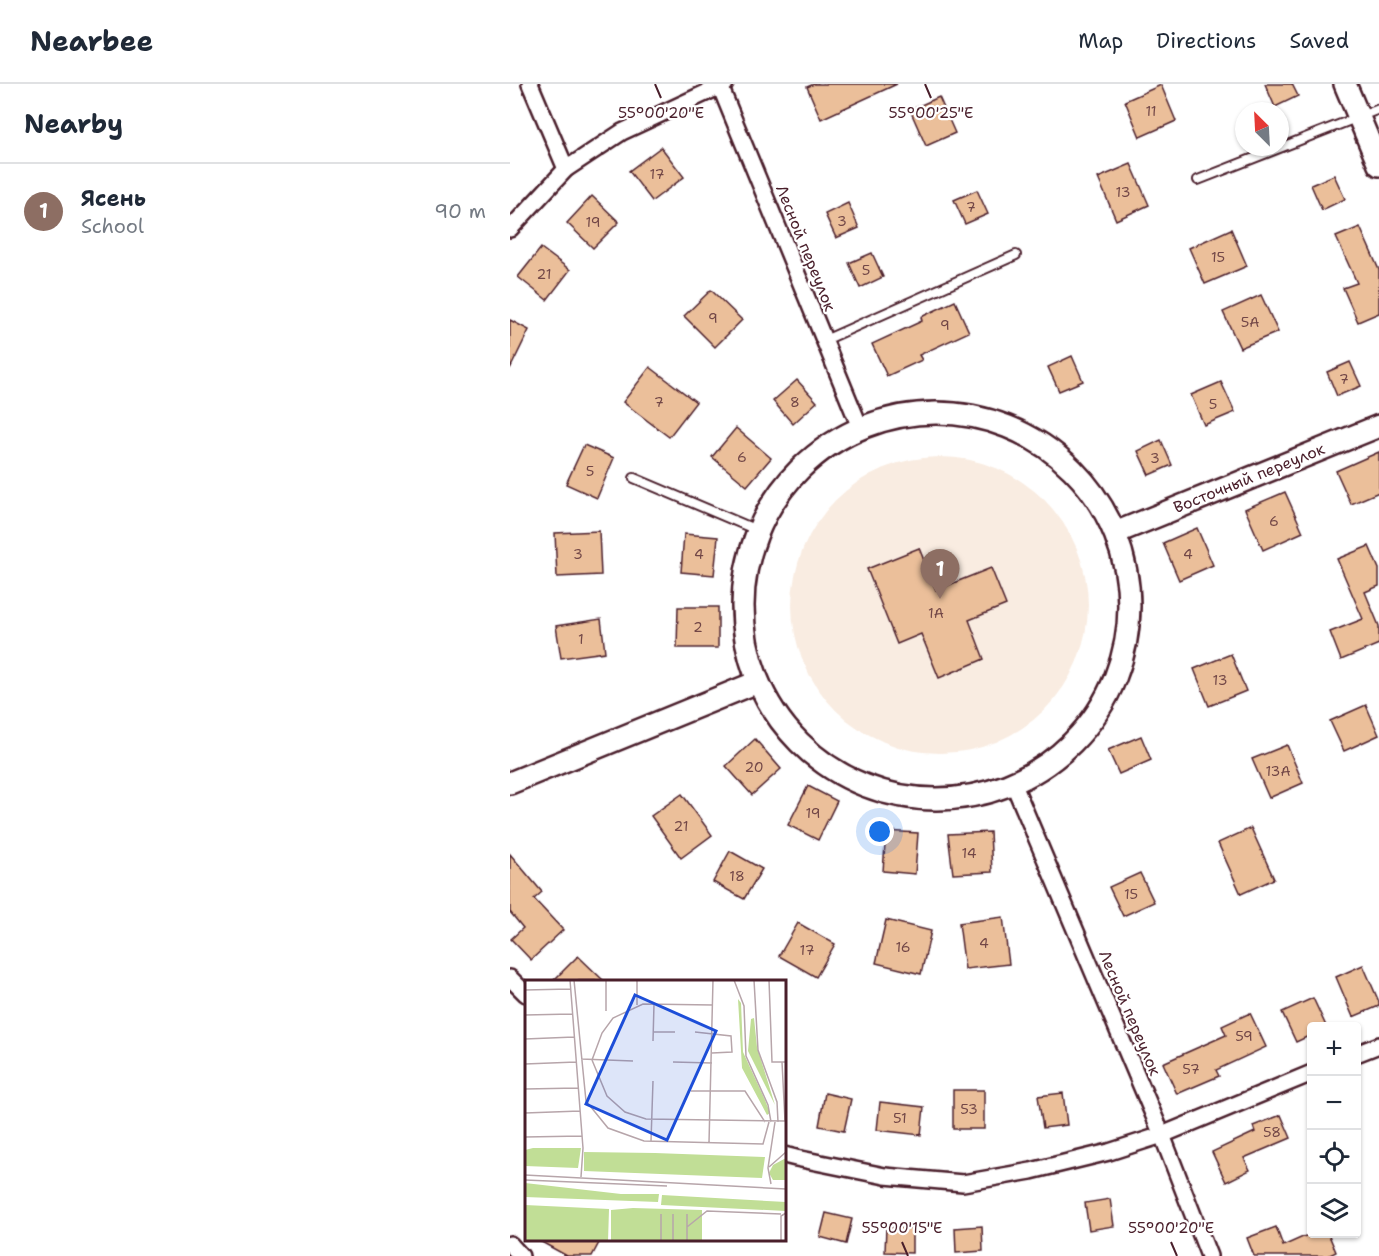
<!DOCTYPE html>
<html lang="en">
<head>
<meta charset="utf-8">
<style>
	:root { --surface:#fff; --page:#f6f6f7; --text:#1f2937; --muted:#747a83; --line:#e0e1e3; --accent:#1f6fb2 }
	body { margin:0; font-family:"Shantell Sans",sans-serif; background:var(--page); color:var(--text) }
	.controls { position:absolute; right:18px; bottom:18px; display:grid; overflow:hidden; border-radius:6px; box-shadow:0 2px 4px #0004 }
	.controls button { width:54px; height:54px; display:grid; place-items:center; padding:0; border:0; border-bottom:2px solid var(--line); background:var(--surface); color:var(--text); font:30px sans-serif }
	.compass { position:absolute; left:725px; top:18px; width:54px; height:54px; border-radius:50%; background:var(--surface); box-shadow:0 2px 4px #0004; rotate:336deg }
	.you { position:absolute; left:370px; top:748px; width:21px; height:21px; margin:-15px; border:4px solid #fff; border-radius:50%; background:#1a73e8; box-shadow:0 0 0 9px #1a73e833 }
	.badge { display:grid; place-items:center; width:39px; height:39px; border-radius:50%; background:var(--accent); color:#fff; font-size:20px; font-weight:700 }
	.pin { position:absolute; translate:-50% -50px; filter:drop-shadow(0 2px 3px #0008) }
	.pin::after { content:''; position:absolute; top:32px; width:21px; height:18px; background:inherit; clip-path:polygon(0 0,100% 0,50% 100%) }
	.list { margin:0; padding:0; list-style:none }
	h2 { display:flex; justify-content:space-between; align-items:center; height:78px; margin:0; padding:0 24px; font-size:26px }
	h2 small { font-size:20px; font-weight:400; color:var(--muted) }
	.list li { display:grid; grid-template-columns:39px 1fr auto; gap:18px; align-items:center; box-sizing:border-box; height:96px; padding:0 24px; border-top:2px solid var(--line) }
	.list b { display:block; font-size:22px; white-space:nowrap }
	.list p { margin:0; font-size:20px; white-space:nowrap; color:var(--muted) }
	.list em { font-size:20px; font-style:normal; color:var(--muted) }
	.icon { flex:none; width:33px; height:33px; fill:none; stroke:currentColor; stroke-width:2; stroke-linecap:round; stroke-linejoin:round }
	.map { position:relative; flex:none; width:869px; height:1172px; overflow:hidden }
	header { display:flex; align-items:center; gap:36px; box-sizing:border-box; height:84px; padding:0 30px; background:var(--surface); border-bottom:2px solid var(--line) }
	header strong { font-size:28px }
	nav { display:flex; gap:33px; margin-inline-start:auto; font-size:21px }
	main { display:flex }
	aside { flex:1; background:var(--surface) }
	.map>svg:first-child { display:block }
	.built { fill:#f9ece1 }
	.building { fill:#ebbf9a; stroke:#4a1f2b; stroke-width:1.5 }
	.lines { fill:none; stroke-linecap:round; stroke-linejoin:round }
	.lane-casing { stroke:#4a1f2b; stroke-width:12 }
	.street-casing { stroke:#4a1f2b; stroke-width:20 }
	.secondary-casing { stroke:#4a1f2b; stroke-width:26 }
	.lane { stroke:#fff; stroke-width:8 }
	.street { stroke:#fff; stroke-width:15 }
	.secondary { stroke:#fff; stroke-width:21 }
	.ticks { fill:none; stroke:#4a1f2b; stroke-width:2 }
	.labels { text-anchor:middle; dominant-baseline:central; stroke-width:4.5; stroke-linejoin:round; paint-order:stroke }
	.number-label { font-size:14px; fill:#724747 }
	.street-label { font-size:16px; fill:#4a1f2b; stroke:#fff }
	.inset-road { fill:none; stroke:#b7a5aa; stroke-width:1.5 }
	.view { fill:#1d4ed8; fill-opacity:0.15; stroke:#1d4ed8; stroke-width:3 }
	.inset-edge { fill:none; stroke:#4a1f2b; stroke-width:3 }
	.ticks-label { font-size:15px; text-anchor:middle; fill:#4a1f2b; stroke:#fff; stroke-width:4.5; stroke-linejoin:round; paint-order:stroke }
</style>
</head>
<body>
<header>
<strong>Nearbee</strong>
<nav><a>Map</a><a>Directions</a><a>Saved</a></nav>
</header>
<main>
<aside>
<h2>Nearby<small></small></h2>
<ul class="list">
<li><span class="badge" style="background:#8d6e63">1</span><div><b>Ясень</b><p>School</p></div><em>90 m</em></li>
</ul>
</aside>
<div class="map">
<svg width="869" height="1172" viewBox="0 0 869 1172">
	<rect width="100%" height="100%" fill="#fff"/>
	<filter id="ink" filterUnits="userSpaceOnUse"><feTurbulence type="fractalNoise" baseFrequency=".0167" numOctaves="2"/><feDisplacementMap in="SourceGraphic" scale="12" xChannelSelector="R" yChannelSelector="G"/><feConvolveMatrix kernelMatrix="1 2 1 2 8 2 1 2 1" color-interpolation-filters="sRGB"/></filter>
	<g filter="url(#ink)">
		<circle class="built" cx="430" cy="521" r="148"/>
		<g class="building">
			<path d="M304,0h83l-76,35 -14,-32z"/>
			<path d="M755,0h27l6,12 -23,11z"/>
			<path d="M651,1l15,36 -36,16 -15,-36z"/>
			<path d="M429,13l16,36 -29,13 -16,-36z"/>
			<path d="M151,63l23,30 -32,24 -23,-30z"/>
			<path d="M621,80l18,41 -33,15 -18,-42z"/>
			<path d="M824,91l11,24 -23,11 -11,-25z"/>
			<path d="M467,106l11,24 -23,10 -11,-24z"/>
			<path d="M82,112l27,26 -26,26 -26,-25z"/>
			<path d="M338,119l11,25 -23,10 -11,-24z"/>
			<path d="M850,143l19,43v43l-21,9 -15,-34 14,-5 -21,-46z"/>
			<path d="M721,145l16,37 -42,18 -16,-36z"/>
			<path d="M31,164l29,22 -23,30 -29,-23z"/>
			<path d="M362,169l11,24 -23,11 -11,-25z"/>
			<path d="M201,206l31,30 -27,27 -31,-31z"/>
			<path d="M751,211l17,37 -38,16 -17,-36z"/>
			<path d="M445,217l14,31 -50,23 3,5 -35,16 -15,-32 50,-23 -1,-4z"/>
			<path d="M0,236l19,10 -19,39z"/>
			<path d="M562,272l11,25 -24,10 -11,-24z"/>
			<path d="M840,278l11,24 -24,10 -10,-24z"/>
			<path d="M140,283l46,35 -27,35 -46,-35z"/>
			<path d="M287,296l20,22 -24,22 -20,-23z"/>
			<path d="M711,298l14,30 -31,13 -13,-30z"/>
			<path d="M226,344l35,30 -24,28 -35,-29z"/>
			<path d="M651,356l11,25 -23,10 -11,-24z"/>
			<path d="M74,361l30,13 -17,40 -31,-14z"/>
			<path d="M869,368v40l-28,12 -15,-33z"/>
			<path d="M775,408l18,40 -40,18 -18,-41z"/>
			<path d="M687,444l16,37 -34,15 -16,-37z"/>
			<path d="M89,447l2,44 -44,2 -2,-44z"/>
			<path d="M174,450l34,3 -4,38 -33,-3z"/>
			<path d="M859,462l10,23v17l-14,6 14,34v18l-38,16 -11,-28 33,-13 -26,-60z"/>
			<path d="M409,464l17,42 55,-22 15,37 -37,15 15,39 -45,19 -18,-44 -24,10 -30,-75z"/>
			<path d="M168,523h40v41h-41z"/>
			<path d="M91,535l4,33 -44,6 -5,-32z"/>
			<path d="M721,570l15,37 -37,15 -15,-37z"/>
			<path d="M856,621l13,30 -35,16 -14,-30z"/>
			<path d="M631,652l10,24 -32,14 -11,-24z"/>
			<path d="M245,655l26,30 -29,26 -26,-29z"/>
			<path d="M777,661l16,38 -34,15 -17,-39z"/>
			<path d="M298,702l29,15 -19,39 -30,-15z"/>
			<path d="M172,710l30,41 -31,23 -30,-42z"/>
			<path d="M741,744l23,51 -33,15 -23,-51z"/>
			<path d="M376,747l32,2 -3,41 -32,-3z"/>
			<path d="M480,748l2,40 -39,2 -5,-40z"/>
			<path d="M220,767l32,18 -18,30 -31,-17z"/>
			<path d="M0,770l32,38 -8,7 29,31 -32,30 -20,-21 12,-11 -13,-16z"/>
			<path d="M630,789l14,29 -31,14 -14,-29z"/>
			<path d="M493,833l6,47 -44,5 -6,-46z"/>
			<path d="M376,836l45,11 -10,43 -45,-11z"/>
			<path d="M288,839l37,21 -19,33 -37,-21z"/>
			<path d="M68,872l26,25h-51z"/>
			<path d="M853,881l16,37v4l-26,11 -17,-40z"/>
			<path d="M803,914l13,28h-15v9l-15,7 -14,-30z"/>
			<path d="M740,929l16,34 -50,23 3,6 -42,18 -14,-31 63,-28 -4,-9z"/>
			<rect x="443" y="1006" width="31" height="39"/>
			<path d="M315,1009l26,6 -7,32 -25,-5z"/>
			<path d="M553,1009l4,32 -24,3 -5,-32z"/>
			<path d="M370,1018l44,5 -3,28 -44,-5z"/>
			<path d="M771,1031l10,23 -47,20 6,12 -24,12 -14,-30 43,-20 -2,-6z"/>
			<path d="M600,1115l4,27 -25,4 -4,-27z"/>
			<path d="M316,1129l26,6 -6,25 -26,-7z"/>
			<path d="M472,1142l1,25 -27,2 -1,-25z"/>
			<path d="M376,1143l26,1v25l-27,-1z"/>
			<path d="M766,1143l7,19 29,-13h16l8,19 -8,4h-74l-7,-18z"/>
			<path d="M26,1155h65l-9,17h-25z"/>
		</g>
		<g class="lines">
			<g class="lane-casing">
				<g id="lane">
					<path d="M688,96l181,-71"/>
					<path d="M315,256l191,-85"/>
					<path d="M124,394l125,53"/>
				</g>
			</g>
			<g class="street-casing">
				<g id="street">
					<path d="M20,0l36,85"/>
					<path d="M210,2l139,339"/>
					<path d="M0,145l56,-60 56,-37 103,-48"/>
					<path d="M504,701l148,350 47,121"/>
					<path d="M0,894l16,16"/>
					<path d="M846,970l23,-9"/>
					<path d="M274,1071l12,3 89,18 78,7 68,-12 78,-19 53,-17 150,-62"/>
					<path d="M0,1160l11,12"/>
				</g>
			</g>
			<g class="secondary-casing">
				<g id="secondary">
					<path d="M835,0l34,81"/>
					<circle cx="426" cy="522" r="193"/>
					<path d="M610,447l259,-105"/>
					<path d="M0,699l245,-100"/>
				</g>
			</g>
			<use href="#lane" class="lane"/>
			<use href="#street" class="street"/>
			<use href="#secondary" class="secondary"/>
		</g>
	</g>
	<path class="ticks" d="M145,0l6,14M415,0l6,14M392,1158l6,14M661,1158l6,14"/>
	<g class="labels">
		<g class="number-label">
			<text x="641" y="27">11</text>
			<text x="147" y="90">17</text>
			<text x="613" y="108">13</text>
			<text x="461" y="123">7</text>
			<text x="332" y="137">3</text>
			<text x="83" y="138">19</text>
			<text x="708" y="173">15</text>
			<text x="356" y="186">5</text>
			<text x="34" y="190">21</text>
			<text x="203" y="234">9</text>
			<text x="740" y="238">5А</text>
			<text x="435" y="241">9</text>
			<text x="834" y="295">7</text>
			<text x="149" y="318">7</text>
			<text x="285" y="318">8</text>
			<text x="703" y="320">5</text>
			<text x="232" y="373">6</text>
			<text x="645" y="374">3</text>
			<text x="80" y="387">5</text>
			<text x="764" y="437">6</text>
			<text x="68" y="470">3</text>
			<text x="189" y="470">4</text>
			<text x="678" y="470">4</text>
			<text x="426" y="529">1А</text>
			<text x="188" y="543">2</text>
			<text x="71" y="555">1</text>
			<text x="710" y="596">13</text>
			<text x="244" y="683">20</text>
			<text x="768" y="687">13А</text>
			<text x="303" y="729">19</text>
			<text x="171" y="742">21</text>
			<text x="459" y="769">14</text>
			<text x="227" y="792">18</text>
			<text x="621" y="810">15</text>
			<text x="474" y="859">4</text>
			<text x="393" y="863">16</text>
			<text x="297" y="866">17</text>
			<text x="734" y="952">59</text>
			<text x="681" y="985">57</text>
			<text x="459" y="1025">53</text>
			<text x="390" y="1034">51</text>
			<text x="762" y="1048">58</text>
		</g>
		<g class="street-label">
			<text transform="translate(296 164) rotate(68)">Лесной переулок</text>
			<text transform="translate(739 394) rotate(-22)">Восточный переулок</text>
			<text transform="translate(620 929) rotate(67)">Лесной переулок</text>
		</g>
	</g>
	<g transform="translate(15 896)">
		<rect width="261" height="261" fill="#fff"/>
		<path d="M0,225l84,4 -1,32h-83z" fill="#c1de96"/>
		<path d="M213,19l3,4 2,49 22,48 5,13 -3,2 -25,-47zM229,38l3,29 18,58 -27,-54 3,-32zM8,168h48l-3,20 -53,-2v-16zM59,172l71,1 110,4 -3,21 -178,-7zM261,178v22h-13l-4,-7 4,-8zM0,203l96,11h38l-1,8 -133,-5zM137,215l124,7v9l-125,-6z" fill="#c1de96"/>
		<path d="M108,228l69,2v31h-91v-31z" fill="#c1de96"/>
		<path class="inset-road" d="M45,0l13,168 -2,29M49,0l12,121 22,27 36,13 119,3 6,-22M81,0v31M209,0l10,26 2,50 22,49 3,17M229,0l4,70 19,52 1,20M244,0l3,82h14M0,10l45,-1M112,25v-25M188,25l-70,-1 -30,14 -11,15 -10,27 15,36 18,16 21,7 140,2M0,35l47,-1M129,52h21M170,52l36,4 1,16 -20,1M0,59l49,-2M128,61l1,-37M56,79l52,2M148,82l39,1M257,82l3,59M0,84l51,-2M0,109l53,-1M166,111h54l20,31M0,133l55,-2M0,157l57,-1M126,161l2,-60M184,163l4,-163M244,187l17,-15M0,195l261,14M0,200l142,6M246,204l-3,-16 7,-46M136,234v27M162,247l20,-16 74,3M148,261v-27M162,261v-27M256,261v-25l5,-3"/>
		<path class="view" d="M110,15l81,36 -49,109 -81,-36z"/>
		<rect width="261" height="261" class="inset-edge"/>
	</g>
	<g class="ticks-label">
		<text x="151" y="34">55°00'20"E</text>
		<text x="421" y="34">55°00'25"E</text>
		<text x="392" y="1149">55°00'15"E</text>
		<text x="661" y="1149">55°00'20"E</text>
	</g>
</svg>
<div class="controls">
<button>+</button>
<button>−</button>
<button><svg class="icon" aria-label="locate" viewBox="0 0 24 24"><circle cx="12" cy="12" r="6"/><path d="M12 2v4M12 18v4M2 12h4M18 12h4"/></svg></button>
<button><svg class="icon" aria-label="layers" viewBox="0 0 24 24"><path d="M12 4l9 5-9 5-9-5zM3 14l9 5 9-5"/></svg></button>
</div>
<svg class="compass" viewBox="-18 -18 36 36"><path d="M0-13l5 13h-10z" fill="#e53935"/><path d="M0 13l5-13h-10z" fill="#747a83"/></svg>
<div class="you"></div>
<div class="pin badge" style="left:430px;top:515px;background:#8d6e63">1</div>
</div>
</main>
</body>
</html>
